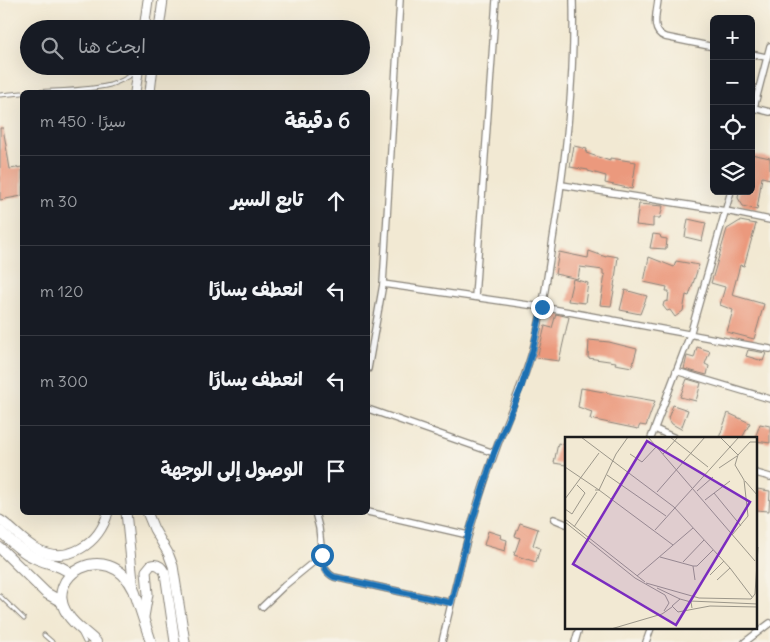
<!DOCTYPE html>
<html lang="ar">
<head>
<meta charset="utf-8">
<style>
	:root { --surface:#171b24; --page:#20242c; --text:#f1f3f6; --muted:#9ea1a6; --line:#363941 }
	body { margin:0; font-family:Delius,"Playpen Sans Arabic",sans-serif; background:var(--page); color:var(--text); direction:rtl }
	.controls { position:absolute; right:15px; top:15px; display:grid; overflow:hidden; border-radius:8px; box-shadow:0 5px 20px #0002 }
	.controls button { width:45px; height:45px; display:grid; place-items:center; padding:0; border:0; border-bottom:1px solid var(--line); background:var(--surface); color:var(--text); font:25px sans-serif }
	.stop { position:absolute; width:15px; height:15px; margin:-11px; border:4px solid #1f6fb2; border-radius:50%; background:#fff }
	.stop.end { background:#1f6fb2; border-color:#fff; box-shadow:0 1px 5px #0008 }
	.list { margin:0; padding:0; list-style:none }
	h2 { display:flex; justify-content:space-between; align-items:center; height:65px; margin:0; padding:0 20px; font-size:21px }
	h2 small { font-size:16px; font-weight:400; color:var(--muted) }
	.list li { display:grid; grid-template-columns:32px 1fr auto; gap:15px; align-items:center; box-sizing:border-box; height:90px; padding:0 20px; border-top:1px solid var(--line) }
	.list b { display:block; font-size:19px; white-space:nowrap }
	.list em { font-size:16px; font-style:normal; color:var(--muted) }
	.icon { flex:none; width:28px; height:28px; fill:none; stroke:currentColor; stroke-width:2; stroke-linecap:round; stroke-linejoin:round }
	.map { position:relative; flex:none; width:770px; height:642px; overflow:hidden; direction:ltr }
	.search { position:absolute; background:var(--surface); box-shadow:0 5px 20px #0002; left:20px; top:20px; width:350px; height:55px; display:flex; align-items:center; gap:12px; box-sizing:border-box; padding:0 18px; border-radius:28px; color:var(--muted); font-size:19px }
	.panel { position:absolute; background:var(--surface); box-shadow:0 5px 20px #0002; left:20px; top:90px; width:350px; height:425px; border-radius:8px; direction:rtl }
	.map>svg:first-child { display:block }
	.building { fill:#eb997d }
	.lines { fill:none; stroke-linecap:round; stroke-linejoin:round }
	.service-casing { stroke:#878278; stroke-width:5 }
	.minor-casing { stroke:#878278; stroke-width:8 }
	.secondary-casing { stroke:#878278; stroke-width:11 }
	.primary-casing { stroke:#878278; stroke-width:11 }
	.trunk-casing { stroke:#878278; stroke-width:12 }
	.service { stroke:#fff; stroke-width:3 }
	.minor { stroke:#fff; stroke-width:5.5 }
	.secondary { stroke:#fff; stroke-width:9 }
	.primary { stroke:#fff; stroke-width:9 }
	.trunk { stroke:#fff; stroke-width:10 }
	.route { stroke:#1f6fb2; stroke-width:6 }
	.inset-road { fill:none; stroke:#9c978a; stroke-width:1 }
	.view { fill:#7b2cbf; fill-opacity:0.15; stroke:#7b2cbf; stroke-width:2.5 }
	.inset-edge { fill:none; stroke:#1c1c1c; stroke-width:2.5 }
</style>
</head>
<body>
<div class="map">
<svg width="770" height="642" viewBox="0 0 770 642">
	<rect width="100%" height="100%" fill="#f7f3e8"/>
	<filter id="ink" filterUnits="userSpaceOnUse"><feTurbulence type="fractalNoise" baseFrequency=".02" numOctaves="2"/><feDisplacementMap in="SourceGraphic" scale="10" xChannelSelector="R" yChannelSelector="G"/><feConvolveMatrix kernelMatrix="1 2 1 2 8 2 1 2 1" color-interpolation-filters="sRGB"/></filter>
	<filter id="wash" filterUnits="userSpaceOnUse"><feTurbulence type="fractalNoise" baseFrequency=".0096" numOctaves="4" result="noise"/><feDisplacementMap in="SourceGraphic" scale="20" xChannelSelector="R" yChannelSelector="G"/><feGaussianBlur stdDeviation="1.12" result="paint"/><feColorMatrix in="noise" values="0 0 0 0 0 0 0 0 0 0 0 0 0 0 0 0 0 1.4 0 .05"/><feComposite in="paint" operator="in"/></filter>
	<g filter="url(#wash)">
		<rect width="100%" height="100%" fill="#f2e9d3"/>
		<g id="blocks">
			<g class="building">
				<path d="M0,128h3l7,41 12,-2v29l-22,4z"/>
				<path d="M574,146l13,3 -1,4 24,8v-3l26,4 -4,27 -27,-6 1,-7 -18,-5v-1l-18,-3z"/>
				<path d="M751,154l19,4v21l-8,-2 -5,33 -14,-4 -5,-8 1,-7h12z"/>
				<path d="M639,204l24,2 -3,12h-7v9l-17,-2z"/>
				<path d="M688,219l18,4 -4,18 -17,-4z"/>
				<path d="M740,221l16,3 -12,42 -4,-1 -8,30 32,9 -10,35 -27,-7 6,-22 -13,-5 5,-18 -14,-4 16,-54z"/>
				<path d="M653,234l7,1 1,3 6,1 -1,10 -16,-1z"/>
				<path d="M589,251l17,6 1,-2 11,2 -4,29h1l-4,20 -11,-1 5,-30 -2,-1v-4l-23,-3 -2,12 -23,-5 4,-22 29,6z"/>
				<path d="M649,257l25,10 2,-6 23,4 -10,31 -3,-1 -3,16 -8,6 -5,-7 -3,1 -4,-5 1,-4 4,-1 1,-10h-3l1,-4 -23,-5z"/>
				<path d="M573,279l15,4 -3,20 -17,-2z"/>
				<path d="M625,290l22,6 -7,18 -20,-4z"/>
				<path d="M556,314l13,3 -10,44 -22,-3 8,-32 7,2z"/>
				<path d="M589,340l20,2 28,7 -5,18 -17,-3 1,-2 -28,-4z"/>
				<path d="M697,347l13,4 -5,13 4,2 -2,9 -23,-6 3,-13 7,2z"/>
				<path d="M748,350l18,3 -3,8 -17,-5z"/>
				<path d="M687,379l14,4 -5,18 -16,-4z"/>
				<path d="M581,388l74,13 -9,25 -6,-1 -2,4 -48,-10 2,-7 -14,-5z"/>
				<path d="M673,405l15,5 -7,19 -9,-5 -4,-6z"/>
				<path d="M728,413l22,10 -8,15h-23z"/>
				<path d="M760,424l10,2v17l-14,-2 -1,-3z"/>
				<path d="M558,443l8,2v20l-12,-2z"/>
				<path d="M757,489l13,2 -1,20 -13,-1z"/>
				<path d="M520,523l18,6 -5,16 7,3 -4,14 -22,-7 6,-17 -5,-2z"/>
				<path d="M488,531l13,4 -1,3 7,2 -2,11 -21,-6z"/>
			</g>
		</g>
	</g>
	<g filter="url(#ink)">
		<use href="#blocks" fill-opacity="0" stroke="#878278" stroke-width="1"/>
		<g class="lines">
			<g class="service-casing">
				<g id="service">
					<path d="M29,92c25,-1 57,-1 81,-7 9,-3 17,-7 25,-12"/>
					<path d="M0,95l22,-2"/>
					<path d="M0,596l24,23"/>
					<path d="M80,632l5,10"/>
					<path d="M44,635l8,7"/>
				</g>
			</g>
			<g class="minor-casing">
				<g id="minor">
					<path d="M658,0c-1,12 -8,32 7,37l49,10"/>
					<path d="M751,54l15,3"/>
					<path d="M754,108l16,4"/>
					<path d="M751,119l19,-73"/>
					<path d="M562,185l164,26 44,9"/>
					<path d="M383,284l159,23 228,42"/>
					<path d="M475,297l21,-297"/>
					<path d="M368,369l15,-85 17,-284"/>
					<path d="M676,371l94,28"/>
					<path d="M368,409l126,44"/>
					<path d="M655,429l20,9"/>
					<path d="M651,438l39,-103 41,-144"/>
					<path d="M756,473l14,4"/>
					<path d="M368,512l100,23"/>
					<path d="M554,519l12,5"/>
					<path d="M322,555c2,10 2,17 12,22l117,26"/>
					<path d="M262,607l22,-21 38,-31 -3,-27 -4,-16"/>
					<path d="M442,642c15,-64 30,-128 53,-190 12,-34 28,-67 38,-103 9,-34 14,-69 19,-104 13,-81 23,-163 21,-245"/>
					<path d="M575,642l4,-14"/>
					<path d="M646,642l5,-14"/>
					<path d="M745,642l25,-19"/>
				</g>
			</g>
			<g class="secondary-casing">
				<g id="secondary">
					<path d="M147,512l7,17 14,24 5,13 12,76"/>
					<path d="M144,617l4,-23 -2,-23 5,-6c7,-2 11,2 14,8l10,69"/>
				</g>
			</g>
			<g class="primary-casing">
				<g id="primary">
					<path d="M144,29l4,-29"/>
					<path d="M159,29l4,-29"/>
					<path d="M135,92l4,-26"/>
					<path d="M150,92l3,-26"/>
					<path d="M126,512l8,78"/>
					<path d="M0,520c13,8 23,22 37,29 30,16 63,-5 71,-37"/>
				</g>
			</g>
			<g class="trunk-casing">
				<g id="trunk">
					<path d="M0,531c11,10 21,21 35,27 12,6 26,6 36,16"/>
					<path d="M0,548l46,45 16,9"/>
					<path d="M96,642c-8,-8 -22,-17 -28,-27 -28,-39 40,-78 66,-25l17,52"/>
				</g>
			</g>
			<use href="#service" class="service"/>
			<use href="#minor" class="minor"/>
			<use href="#secondary" class="secondary"/>
			<use href="#primary" class="primary"/>
			<use href="#trunk" class="trunk"/>
		</g>
	</g>
	<g class="lines" filter="url(#ink)">
		<path class="route" d="M322,555c2,10 2,17 12,22l117,26 17,-68 26,-82 27,-65 12,-39 9,-42"/>
	</g>
	<g transform="translate(565 437)">
		<rect width="192" height="192" fill="#f2e9d3"/>
		<path class="inset-road" d="M16,0l93,70 56,61 22,29M83,0l107,124M105,0l38,30M155,0l18,18 12,-13h8M65,17l12,8 14,-15M98,17l15,-17M0,30l34,23h-4M154,31l18,-12M42,38l59,41M180,44l13,15M34,53l74,55M34,53l17,-36 12,-17M132,54l16,-14M92,55l48,-55M149,56l27,33M0,62l34,-46M140,63l25,-19M0,72l7,5 13,-21 -8,-8M0,82l80,63M0,85l70,56 30,17 4,8 -5,8M9,90l23,-35M90,93l84,-93M167,98l16,-19 -4,-36 -9,-15 3,-10M95,120l33,9 2,14M118,125l21,-22M128,129h4l16,-16M145,138l14,-14M72,139l56,-48M152,143l13,-12M81,146l53,15 52,1 4,-5 3,-47M92,151l23,11M125,164l68,3M127,171l-1,-6 -11,-3 -8,7 6,6 32,-6 48,1M46,192l51,-15 10,-7"/>
		<path class="view" d="M82,4l103,61 -74,123 -103,-61z"/>
		<rect width="192" height="192" class="inset-edge"/>
	</g>
</svg>
<div class="controls">
<button>+</button>
<button>−</button>
<button><svg class="icon" aria-label="locate" viewBox="0 0 24 24"><circle cx="12" cy="12" r="6"/><path d="M12 2v4M12 18v4M2 12h4M18 12h4"/></svg></button>
<button><svg class="icon" aria-label="layers" viewBox="0 0 24 24"><path d="M12 4l9 5-9 5-9-5zM3 14l9 5 9-5"/></svg></button>
</div>
<div class="stop" style="left:322px;top:555px"></div>
<div class="stop end" style="left:542px;top:307px"></div>
<div class="search"><svg class="icon" aria-label="search" viewBox="0 0 24 24"><circle cx="10" cy="10" r="6"/><path d="M15 15l6 6"/></svg>ابحث هنا</div>
<section class="panel">
<h2>6 دقيقة<small>سيرًا · 450 m</small></h2>
<ul class="list">
<li><svg class="icon" aria-label="ahead" viewBox="0 0 24 24"><path d="M12 20V5M6 11l6-6 6 6"/></svg><div><b>تابع السير</b></div><em>30 m</em></li>
<li><svg class="icon" aria-label="left" viewBox="0 0 24 24"><path d="M17 20v-9H6M10 6l-5 5 5 5"/></svg><div><b>انعطف يسارًا</b></div><em>120 m</em></li>
<li><svg class="icon" aria-label="left" viewBox="0 0 24 24"><path d="M17 20v-9H6M10 6l-5 5 5 5"/></svg><div><b>انعطف يسارًا</b></div><em>300 m</em></li>
<li><svg class="icon" aria-label="arrive" viewBox="0 0 24 24"><path d="M6 21V4h12l-3 4 3 4H6"/></svg><div><b>الوصول إلى الوجهة</b></div></li>
</ul>
</section>
</div>
</body>
</html>
